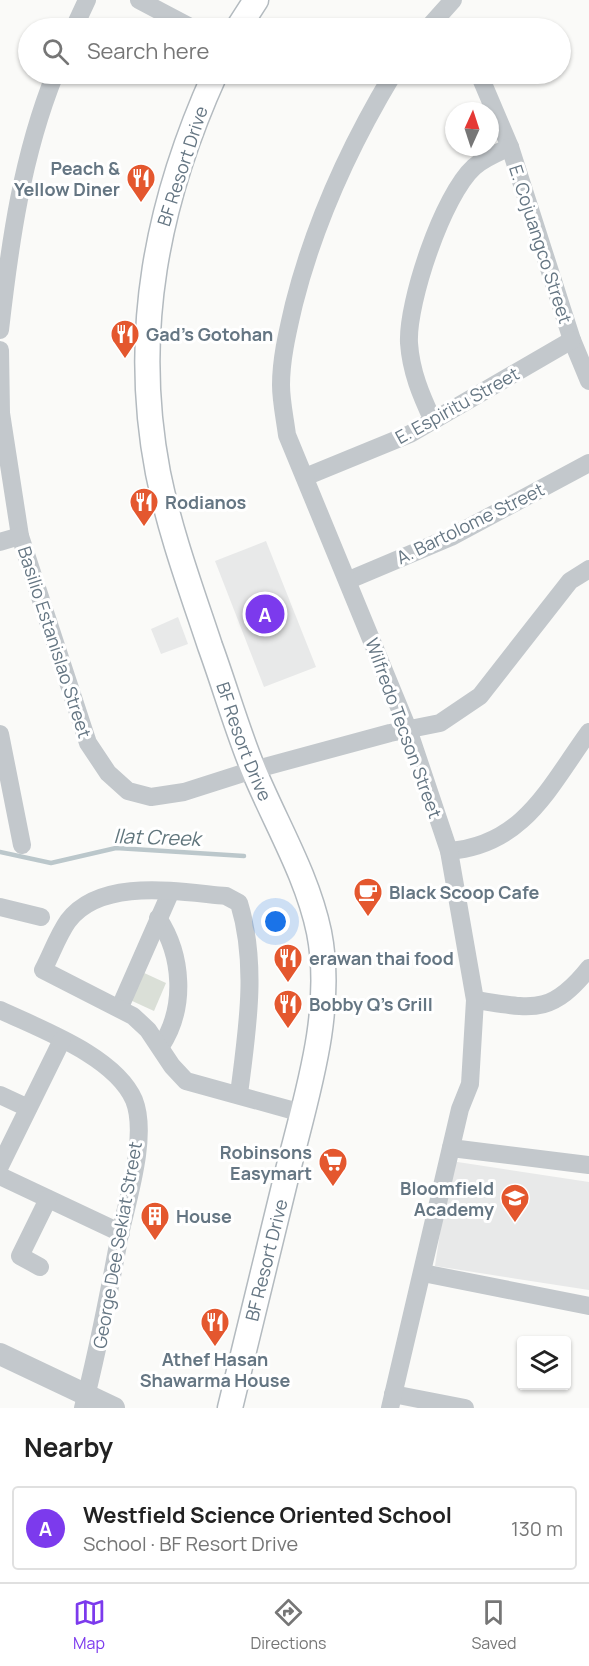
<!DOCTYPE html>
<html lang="en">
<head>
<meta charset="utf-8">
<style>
	:root { --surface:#fff; --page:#f2f2f2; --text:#222; --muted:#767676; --line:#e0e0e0; --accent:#7c3aed }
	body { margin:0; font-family:Manrope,sans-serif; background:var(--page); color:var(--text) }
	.controls { position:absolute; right:18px; bottom:18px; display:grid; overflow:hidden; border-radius:6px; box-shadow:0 2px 4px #0004 }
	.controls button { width:54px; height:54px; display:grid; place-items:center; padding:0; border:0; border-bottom:2px solid var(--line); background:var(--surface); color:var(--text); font:30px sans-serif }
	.compass { position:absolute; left:445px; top:102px; width:54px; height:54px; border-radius:50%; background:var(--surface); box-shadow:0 2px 4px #0004; rotate:3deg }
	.you { position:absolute; left:276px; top:922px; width:21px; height:21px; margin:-15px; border:4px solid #fff; border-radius:50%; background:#1a73e8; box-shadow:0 0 0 9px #1a73e833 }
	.badge { display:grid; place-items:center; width:39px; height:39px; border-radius:50%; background:var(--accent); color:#fff; font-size:20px; font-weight:700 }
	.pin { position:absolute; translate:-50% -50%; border:3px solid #fff; box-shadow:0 2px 6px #0006 }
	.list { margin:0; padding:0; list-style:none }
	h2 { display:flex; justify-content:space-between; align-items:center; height:78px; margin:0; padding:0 24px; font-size:26px }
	h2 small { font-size:20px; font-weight:400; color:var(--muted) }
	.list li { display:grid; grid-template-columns:39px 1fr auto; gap:18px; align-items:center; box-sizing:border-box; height:84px; margin:0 12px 12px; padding:0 12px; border:2px solid var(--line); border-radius:6px }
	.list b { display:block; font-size:22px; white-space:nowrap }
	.list p { margin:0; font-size:20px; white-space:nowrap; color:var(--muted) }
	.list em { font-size:20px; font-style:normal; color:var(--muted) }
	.icon { flex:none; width:33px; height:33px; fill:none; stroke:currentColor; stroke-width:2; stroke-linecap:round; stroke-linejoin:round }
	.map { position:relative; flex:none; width:589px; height:1408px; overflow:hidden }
	.search { position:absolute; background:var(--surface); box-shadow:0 2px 4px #0004; left:18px; right:18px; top:18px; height:66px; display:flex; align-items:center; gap:15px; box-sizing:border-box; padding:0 21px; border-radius:33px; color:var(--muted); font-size:22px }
	.sheet { height:174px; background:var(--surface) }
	nav { display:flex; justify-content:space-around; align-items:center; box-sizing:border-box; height:84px; border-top:2px solid var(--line); background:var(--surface); font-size:16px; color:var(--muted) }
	nav a { display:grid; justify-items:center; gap:3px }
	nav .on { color:var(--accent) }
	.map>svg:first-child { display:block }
	.built { fill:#e8e9e9 }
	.green { fill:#dadfd7 }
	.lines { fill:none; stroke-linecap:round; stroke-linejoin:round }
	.stream { stroke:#bbc7cb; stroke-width:4.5 }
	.secondary-casing { stroke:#b3babf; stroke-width:27 }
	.minor { stroke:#c3c8cc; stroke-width:18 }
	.tertiary { stroke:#c3c8cc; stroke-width:22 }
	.secondary { stroke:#fff; stroke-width:24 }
	.labels { text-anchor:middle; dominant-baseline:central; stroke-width:6; stroke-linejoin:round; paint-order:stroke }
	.street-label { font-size:18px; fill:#657683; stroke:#fff }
	.poi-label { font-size:18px; font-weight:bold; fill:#657683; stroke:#fff; text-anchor:start }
	.water-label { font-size:20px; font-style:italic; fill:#60757c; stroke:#fff }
</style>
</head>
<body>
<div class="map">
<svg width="589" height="1408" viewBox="0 0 589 1408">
	<rect width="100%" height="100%" fill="#fafaf8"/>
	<g class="built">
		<path d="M266,541l50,126 -52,20 -49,-126z"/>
		<path d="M178,617l10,27 -27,10 -10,-25z"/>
		<path d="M451,1161l138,21v108l-154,-24z"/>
	</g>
	<path class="green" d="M142,972l24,11 -12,28 -24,-11z"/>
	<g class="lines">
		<path class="stream" d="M0,852l51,11 65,-15 128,8"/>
		<g class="secondary-casing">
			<g id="secondary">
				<path d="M238,28l18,-28"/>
				<path id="s1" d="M215,74c-58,128 -84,259 -57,399 12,59 33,116 52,173 15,41 27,84 44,125 22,53 53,104 65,161 16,81 -14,168 -33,246 -19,77 -37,153 -56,230"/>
			</g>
		</g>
		<g class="minor">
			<path d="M139,0l53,28"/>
			<path d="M74,28l13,-28"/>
			<path d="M428,28l25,-28"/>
			<path d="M479,74l31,73 62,193 17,41"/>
			<path d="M0,330c10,-88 22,-174 55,-256"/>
			<path d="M0,350l1,63 19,123 68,207 20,30 20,18 23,6 33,-5 69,-22 137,-37 50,-10 40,-27 90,-115 19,-12"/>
			<path d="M433,421c-12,-26 -22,-49 -24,-78 -2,-41 34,-148 65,-176 10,-9 23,-14 36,-20"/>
			<path d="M305,477l105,-43 162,-94"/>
			<path d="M0,542l20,-6"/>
			<path d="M349,580l102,-43 138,-74"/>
			<path d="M0,734l22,111"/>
			<path d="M449,851c75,-6 100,-64 140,-119"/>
			<path d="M0,907l41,10"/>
			<path d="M158,918c25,38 28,90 3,128"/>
			<path d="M475,1000c56,8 75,17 114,-32"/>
			<path d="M120,1007l51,-116"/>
			<path d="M0,1010c40,19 115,46 134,90 14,35 -6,98 -14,134 -11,59 -22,117 -37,174"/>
			<path d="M239,1094c8,-63 19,-129 0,-191l-13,-7c-47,-4 -125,-19 -158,25 -10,14 -17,34 -25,49l90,46 15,14 24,36 14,15 116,32"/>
			<path d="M0,1095l28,13"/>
			<path d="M451,1148l138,17"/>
			<path d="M0,1166l62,-126"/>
			<path d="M0,1176l121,57"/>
			<path d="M40,1267l-20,-11 28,-57"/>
			<path d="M423,1273l166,33"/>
			<path d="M393,1394l72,14"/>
			<path d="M390,1408l70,-299 10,-25 5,-84 -26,-149 -41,-122 -121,-294c-2,-16 -6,-34 -6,-50 0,-27 7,-55 13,-81 21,-83 55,-157 99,-230"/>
		</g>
		<path class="tertiary" d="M0,1354l114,54"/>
		<use href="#secondary" class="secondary"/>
	</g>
	<defs>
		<g id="restaurant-pin" transform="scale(1.5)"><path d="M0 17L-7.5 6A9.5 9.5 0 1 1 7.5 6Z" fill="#e4572e" stroke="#fff"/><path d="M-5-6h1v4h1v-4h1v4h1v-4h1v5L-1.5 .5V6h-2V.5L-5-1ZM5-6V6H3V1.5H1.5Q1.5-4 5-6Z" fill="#fff"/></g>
		<g id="cafe-pin" transform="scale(1.5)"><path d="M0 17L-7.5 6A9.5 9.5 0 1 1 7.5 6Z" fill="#e4572e" stroke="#fff"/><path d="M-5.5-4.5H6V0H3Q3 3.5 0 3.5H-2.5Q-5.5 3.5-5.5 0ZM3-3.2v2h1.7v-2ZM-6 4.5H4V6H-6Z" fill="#fff"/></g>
		<g id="supermarket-pin" transform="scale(1.5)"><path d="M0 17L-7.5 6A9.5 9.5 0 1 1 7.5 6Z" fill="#e4572e" stroke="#fff"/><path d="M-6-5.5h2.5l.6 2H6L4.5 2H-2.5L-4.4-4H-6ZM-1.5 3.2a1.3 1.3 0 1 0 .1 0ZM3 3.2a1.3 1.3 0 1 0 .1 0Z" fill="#fff"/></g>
		<g id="school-pin" transform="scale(1.5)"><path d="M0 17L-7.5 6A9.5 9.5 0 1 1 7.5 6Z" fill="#e4572e" stroke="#fff"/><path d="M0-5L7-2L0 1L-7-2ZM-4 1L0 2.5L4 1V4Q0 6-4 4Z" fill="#fff"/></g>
		<g id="building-pin" transform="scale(1.5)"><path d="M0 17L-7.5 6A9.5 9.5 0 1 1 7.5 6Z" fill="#e4572e" stroke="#fff"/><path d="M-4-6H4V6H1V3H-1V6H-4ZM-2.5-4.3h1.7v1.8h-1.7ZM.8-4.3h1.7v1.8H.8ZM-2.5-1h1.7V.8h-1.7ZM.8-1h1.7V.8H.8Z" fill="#fff"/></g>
	</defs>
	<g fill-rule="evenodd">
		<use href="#restaurant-pin" x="141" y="178"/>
		<use href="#restaurant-pin" x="125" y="334"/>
		<use href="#restaurant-pin" x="144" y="502"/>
		<use href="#cafe-pin" x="368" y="892"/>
		<use href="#restaurant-pin" x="288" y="958"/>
		<use href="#restaurant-pin" x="288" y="1004"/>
		<use href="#supermarket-pin" x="333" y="1162"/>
		<use href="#school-pin" x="515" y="1198"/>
		<use href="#building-pin" x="155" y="1216"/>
		<use href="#restaurant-pin" x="215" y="1322"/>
	</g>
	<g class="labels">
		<g class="street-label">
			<text transform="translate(182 166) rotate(-72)">BF Resort Drive</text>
			<text transform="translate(541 244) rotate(72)">E. Cojuangco Street</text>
			<text transform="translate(457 405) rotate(-29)">E. Espiritu Street</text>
			<text transform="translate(470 523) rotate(-26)">A. Bartolome Street</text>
			<text transform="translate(55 642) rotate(72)">Basilio Estanislao Street</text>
			<text transform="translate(404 728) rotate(70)">Wilfredo Tecson Street</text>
			<text stroke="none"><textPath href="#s1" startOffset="692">BF Resort Drive</textPath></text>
			<text transform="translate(117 1245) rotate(-80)">George Dee Sekiat Street</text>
			<text transform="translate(266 1260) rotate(-76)">BF Resort Drive</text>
		</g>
		<g class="poi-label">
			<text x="120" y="168" text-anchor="end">Peach &amp;<tspan x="120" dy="21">Yellow Diner</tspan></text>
			<text x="146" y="334">Gad's Gotohan</text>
			<text x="165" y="502">Rodianos</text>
			<text x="389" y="892">Black Scoop Cafe</text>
			<text x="309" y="958">erawan thai food</text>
			<text x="309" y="1004">Bobby Q's Grill</text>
			<text x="312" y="1152" text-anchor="end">Robinsons<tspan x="312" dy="21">Easymart</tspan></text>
			<text x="494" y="1188" text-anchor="end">Bloomfield<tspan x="494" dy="21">Academy</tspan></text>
			<text x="176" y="1216">House</text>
			<text x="215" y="1359" text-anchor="middle">Athef Hasan<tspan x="215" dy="21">Shawarma House</tspan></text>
		</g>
		<g class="water-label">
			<text transform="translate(157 837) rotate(2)">Ilat Creek</text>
		</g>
	</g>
</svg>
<div class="controls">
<button><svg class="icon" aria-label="layers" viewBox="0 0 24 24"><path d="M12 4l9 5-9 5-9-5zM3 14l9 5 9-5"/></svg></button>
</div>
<svg class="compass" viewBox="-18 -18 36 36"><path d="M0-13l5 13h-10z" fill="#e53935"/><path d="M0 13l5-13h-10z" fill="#767676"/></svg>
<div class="you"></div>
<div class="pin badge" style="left:265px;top:614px">A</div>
<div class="search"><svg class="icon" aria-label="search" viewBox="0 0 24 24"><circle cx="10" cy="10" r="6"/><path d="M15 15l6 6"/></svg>Search here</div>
</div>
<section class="sheet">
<h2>Nearby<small></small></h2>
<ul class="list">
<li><span class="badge">A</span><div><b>Westfield Science Oriented School</b><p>School · BF Resort Drive</p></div><em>130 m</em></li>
</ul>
</section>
<nav>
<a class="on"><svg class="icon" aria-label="map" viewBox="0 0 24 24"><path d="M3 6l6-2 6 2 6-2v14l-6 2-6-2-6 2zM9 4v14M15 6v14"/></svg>Map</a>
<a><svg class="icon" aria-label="directions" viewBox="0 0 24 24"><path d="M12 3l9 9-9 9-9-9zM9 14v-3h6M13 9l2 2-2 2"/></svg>Directions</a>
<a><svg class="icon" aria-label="saved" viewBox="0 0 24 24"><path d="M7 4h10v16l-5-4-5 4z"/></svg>Saved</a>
</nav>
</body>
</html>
